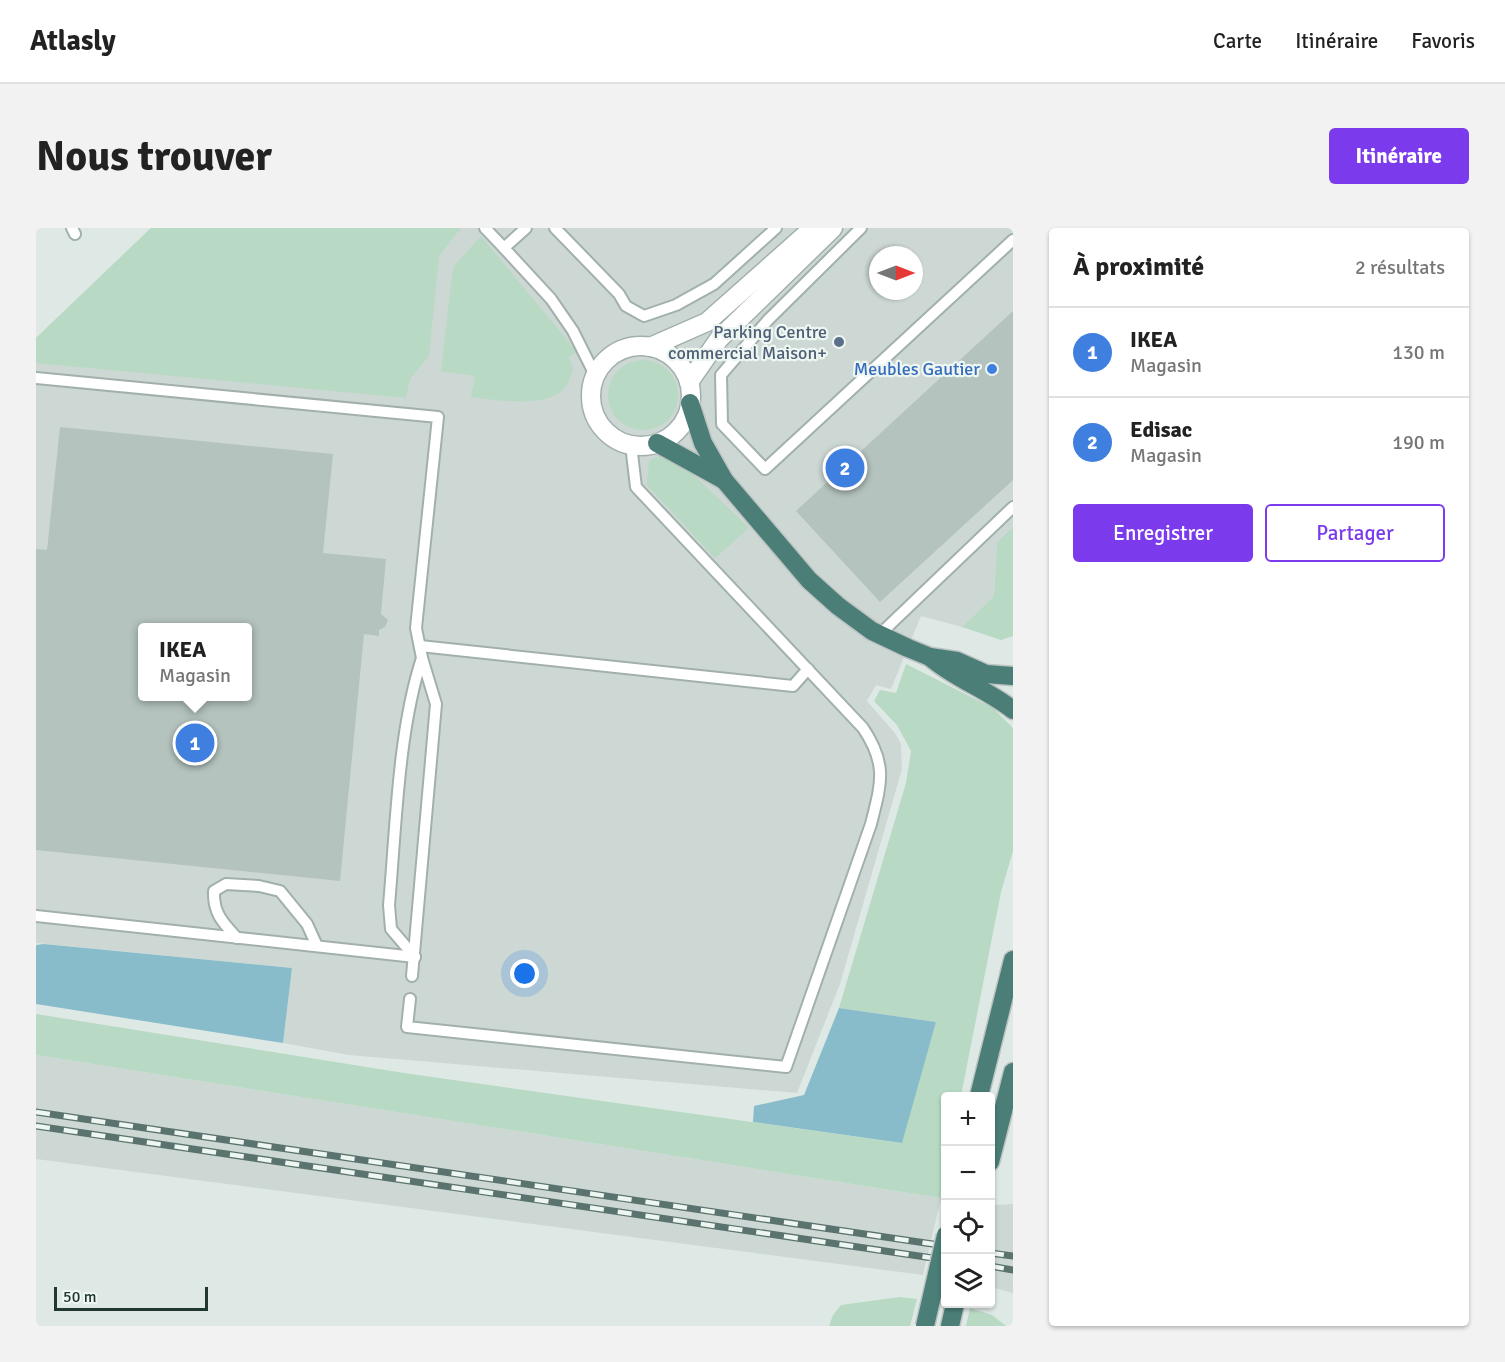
<!DOCTYPE html>
<html lang="fr">
<head>
<meta charset="utf-8">
<style>
	:root { --surface:#fff; --page:#f2f2f2; --text:#222; --muted:#767676; --line:#e0e0e0; --accent:#7c3aed }
	body { margin:0; font-family:Signika,sans-serif; background:var(--page); color:var(--text) }
	.controls { position:absolute; right:18px; bottom:18px; display:grid; overflow:hidden; border-radius:6px; box-shadow:0 2px 4px #0004 }
	.controls button { width:54px; height:54px; display:grid; place-items:center; padding:0; border:0; border-bottom:2px solid var(--line); background:var(--surface); color:var(--text); font:30px sans-serif }
	.compass { position:absolute; left:833px; top:18px; width:54px; height:54px; border-radius:50%; background:var(--surface); box-shadow:0 2px 4px #0004; rotate:90deg }
	.scale { position:absolute; left:18px; bottom:15px; width:154px; box-sizing:border-box; padding-left:6px; border:3px solid #213732; border-top:0; font-size:16px; line-height:21px; white-space:nowrap; color:#213732; -webkit-text-stroke:4px #eef6f2; paint-order:stroke }
	.you { position:absolute; left:489px; top:746px; width:21px; height:21px; margin:-15px; border:4px solid #fff; border-radius:50%; background:#1a73e8; box-shadow:0 0 0 9px #1a73e833 }
	.badge { display:grid; place-items:center; width:39px; height:39px; border-radius:50%; background:var(--accent); color:#fff; font-size:20px; font-weight:700 }
	.pin { position:absolute; translate:-50% -50%; border:3px solid #fff; box-shadow:0 2px 6px #0006 }
	.popup { position:absolute; left:102px; top:395px; width:114px; height:78px; box-sizing:border-box; display:grid; place-content:center; border-radius:6px; background:var(--surface); filter:drop-shadow(0 2px 4px #0005); font-size:20px; white-space:nowrap; color:var(--muted) }
	.popup b { font-size:22px; color:var(--text) }
	.popup::after { content:''; position:absolute; left:50%; top:100%; margin-left:-12px; border:12px solid transparent; border-top-color:var(--surface) }
	.list { margin:0; padding:0; list-style:none }
	h2 { display:flex; justify-content:space-between; align-items:center; height:78px; margin:0; padding:0 24px; font-size:26px }
	h2 small { font-size:20px; font-weight:400; color:var(--muted) }
	.list li { display:grid; grid-template-columns:39px 1fr auto; gap:18px; align-items:center; box-sizing:border-box; height:90px; padding:0 24px; border-top:2px solid var(--line) }
	.list b { display:block; font-size:22px; white-space:nowrap }
	.list p { margin:0; font-size:20px; white-space:nowrap; color:var(--muted) }
	.list em { font-size:20px; font-style:normal; color:var(--muted) }
	.actions { display:flex; gap:12px; padding:18px 24px }
	.actions a { flex:1; padding:14px 0; border:2px solid var(--accent); border-radius:6px; text-align:center; font-size:21px; color:var(--accent) }
	.actions .main { background:var(--accent); color:#fff }
	.icon { flex:none; width:33px; height:33px; fill:none; stroke:currentColor; stroke-width:2; stroke-linecap:round; stroke-linejoin:round }
	.map { position:relative; flex:none; width:977px; height:1098px; overflow:hidden; border-radius:6px }
	header { display:flex; align-items:center; gap:36px; box-sizing:border-box; height:84px; padding:0 30px; background:var(--surface); border-bottom:2px solid var(--line) }
	header strong { font-size:28px }
	nav { display:flex; gap:33px; margin-inline-start:auto; font-size:21px }
	.intro { display:flex; align-items:center; justify-content:space-between; box-sizing:border-box; height:144px; padding:0 36px }
	h1 { margin:0; font-size:42px }
	.button { padding:15px 27px; border-radius:6px; background:var(--accent); color:#fff; font-size:21px; font-weight:700 }
	main { display:flex; gap:36px; padding:0 36px }
	aside { flex:1; background:var(--surface); border-radius:6px; box-shadow:0 2px 4px #0004 }
	.map>svg:first-child { display:block }
	.built { fill:#cdd8d4; fill-rule:evenodd }
	.green { fill:#b8d9c3 }
	.water { fill:#89bcca }
	.building { fill:#b4c3be; fill-rule:evenodd }
	.lines { fill:none; stroke-linecap:round; stroke-linejoin:round }
	.service-casing { stroke:#a2b0ac; stroke-width:14 }
	.tertiary-casing { stroke:#a2b0ac; stroke-width:21 }
	.trunk-casing { stroke:#bcc3c2; stroke-width:21 }
	.service { stroke:#fff; stroke-width:10 }
	.tertiary { stroke:#fff; stroke-width:18 }
	.trunk { stroke:#4a7e76; stroke-width:18 }
	.rail-casing { stroke:#5b736e; stroke-width:7 }
	.rail { stroke:#eef6f2; stroke-width:4.5; stroke-dasharray:14; stroke-linecap:butt }
	.trunk-bridge-casing { stroke:#bcc3c2; stroke-width:21; stroke-linecap:butt }
	.trunk-bridge { stroke:#4a7e76; stroke-width:18 }
	.service-dot { fill:#5c6f8a; stroke:#eef6f2; stroke-width:2 }
	.shop-dot { fill:#3f7fe0; stroke:#eef6f2; stroke-width:2 }
	.labels { text-anchor:middle; dominant-baseline:central; stroke-width:4.5; stroke-linejoin:round; paint-order:stroke }
	.service-label { font-size:18px; fill:#4e5e75; stroke:#eef6f2; text-anchor:end }
	.shop-label { font-size:18px; fill:#366cbe; stroke:#eef6f2; text-anchor:end }
</style>
</head>
<body>
<header>
<strong>Atlasly</strong>
<nav><a>Carte</a><a>Itinéraire</a><a>Favoris</a></nav>
</header>
<div class="intro"><h1>Nous trouver</h1><a class="button">Itinéraire</a></div>
<main>
<div class="map">
<svg width="977" height="1098" viewBox="0 0 977 1098">
	<rect width="100%" height="100%" fill="#dee9e5"/>
	<g class="built">
		<path d="M115,0h862v299l-16,15 -3,54 -32,31 -41,-11 -30,73 -15,-4 -9,16 28,32 6,11 1,25 -62,215 -43,109 -448,-38 -66,-12 9,-75 -256,-25v-605zM842,27h36v36h-36zM106,400h106v68h-106z"/>
		<path d="M0,827l905,143 -18,77 -887,-116z"/>
		<path d="M977,976v89l-22,-6 -1,-68 4,-14z"/>
	</g>
	<g class="green">
		<path d="M115,0h310l-22,28 -10,100 -19,23 -4,19 -370,-35v-25z"/>
		<path d="M445,8l96,116 -8,5 4,13c-2,5 -5,14 -8,18 -18,21 -70,12 -94,9l4,-21 -34,-5 12,-104z"/>
		<circle cx="607" cy="167" r="35"/>
		<path d="M628,227l17,8 68,65 -34,30 -68,-73 2,-25z"/>
		<path d="M977,299v109l-12,4 -39,-13 32,-31 3,-54z"/>
		<path d="M870,436l87,44 20,20v123l-12,41 -40,204h-15v80l-5,22 -905,-143v-41l368,59 497,70 35,-121 -97,-14 67,-225 5,-32 -14,-26 -23,-24 6,-11 16,3z"/>
		<path d="M864,1069l17,2 -7,27h-81l4,-11 8,-10z"/>
		<path d="M934,1080l22,7 14,11h-40z"/>
	</g>
	<g class="water">
		<path d="M8,716l248,24 -9,75 -247,-39v-59z"/>
		<path d="M803,780l97,14 -34,121 -149,-21 1,-16 50,-11z"/>
	</g>
	<g class="building">
		<path d="M977,83v169l-133,122 -84,-91z"/>
		<path d="M24,199l273,27 -10,99 63,6 -5,55 7,6 -3,7 -6,3v6l-15,-2 -24,247 -304,-31v-301l11,1zM106,400h106v68h-106z"/>
	</g>
	<g class="lines">
		<g class="service-casing">
			<g id="service">
				<path d="M36,0l3,6"/>
				<path d="M449,0l19,20"/>
				<path d="M490,0l-22,20 47,51 22,32 22,44"/>
				<path d="M519,0l64,66 7,12 18,10 32,-11 38,-21 62,-56"/>
				<path d="M825,0l-93,92 -47,55 1,49 43,45 248,-229"/>
				<path d="M0,150l402,39 -22,211 6,30 14,46 -24,272"/>
				<path d="M843,407l134,-128"/>
				<path d="M384,418l373,40 15,-17"/>
				<path d="M0,688l379,41"/>
				<path d="M201,710c-14,-15 -24,-25 -23,-47l12,-7 33,2 21,5 27,33 10,22"/>
				<path d="M379,729l-24,-28 -2,-24c7,-78 9,-174 33,-247"/>
				<path d="M374,771l-3,28 379,40 85,-243c10,-40 17,-59 -8,-96l-227,-241 -5,-42"/>
			</g>
		</g>
		<g class="tertiary-casing">
			<g id="tertiary">
				<circle cx="605" cy="168" r="50"/>
				<path d="M614,119l57,-25 106,-94"/>
				<path d="M653,154l30,-43 114,-111"/>
			</g>
		</g>
		<g class="trunk-casing">
			<g id="trunk">
				<path d="M654,175l13,40 21,37 85,100 29,26 34,25 36,17 22,9 27,4 29,13 27,2"/>
				<path d="M621,215l67,37"/>
				<path d="M894,429c25,22 57,32 83,53"/>
				<path d="M943,868l34,-136"/>
				<path d="M954,934l23,-90"/>
				<path d="M914,1098l5,-22"/>
			</g>
		</g>
		<use href="#service" class="service"/>
		<use href="#tertiary" class="tertiary"/>
		<use href="#trunk" class="trunk"/>
		<g class="rail-casing">
			<g id="rail">
				<path d="M0,884l910,134"/>
				<path d="M0,898l910,134"/>
				<path d="M954,1025l23,3"/>
				<path d="M954,1038l23,4"/>
			</g>
		</g>
		<use href="#rail" class="rail"/>
		<g class="trunk-bridge-casing">
			<path id="trunk-bridge" d="M889,1098l21,-91"/>
		</g>
		<use href="#trunk-bridge" class="trunk-bridge"/>
	</g>
	<circle class="service-dot" cx="803" cy="114" r="6"/>
	<circle class="shop-dot" cx="956" cy="141" r="6"/>
	<g class="labels">
		<g class="service-label">
			<text x="791" y="104">Parking Centre<tspan x="791" dy="21">commercial Maison+</tspan></text>
		</g>
		<g class="shop-label">
			<text x="944" y="141">Meubles Gautier</text>
		</g>
	</g>
</svg>
<div class="controls">
<button>+</button>
<button>−</button>
<button><svg class="icon" aria-label="locate" viewBox="0 0 24 24"><circle cx="12" cy="12" r="6"/><path d="M12 2v4M12 18v4M2 12h4M18 12h4"/></svg></button>
<button><svg class="icon" aria-label="layers" viewBox="0 0 24 24"><path d="M12 4l9 5-9 5-9-5zM3 14l9 5 9-5"/></svg></button>
</div>
<svg class="compass" viewBox="-18 -18 36 36"><path d="M0-13l5 13h-10z" fill="#e53935"/><path d="M0 13l5-13h-10z" fill="#767676"/></svg>
<div class="scale">50 m</div>
<div class="you"></div>
<div class="pin badge" style="left:159px;top:515px;background:#3f7fe0">1</div>
<div class="popup"><b>IKEA</b>Magasin</div>
<div class="pin badge" style="left:809px;top:240px;background:#3f7fe0">2</div>
</div>
<aside>
<h2>À proximité<small>2 résultats</small></h2>
<ul class="list">
<li><span class="badge" style="background:#3f7fe0">1</span><div><b>IKEA</b><p>Magasin</p></div><em>130 m</em></li>
<li><span class="badge" style="background:#3f7fe0">2</span><div><b>Edisac</b><p>Magasin</p></div><em>190 m</em></li>
</ul>
<div class="actions"><a class="main">Enregistrer</a><a>Partager</a></div>
</aside>
</main>
</body>
</html>
